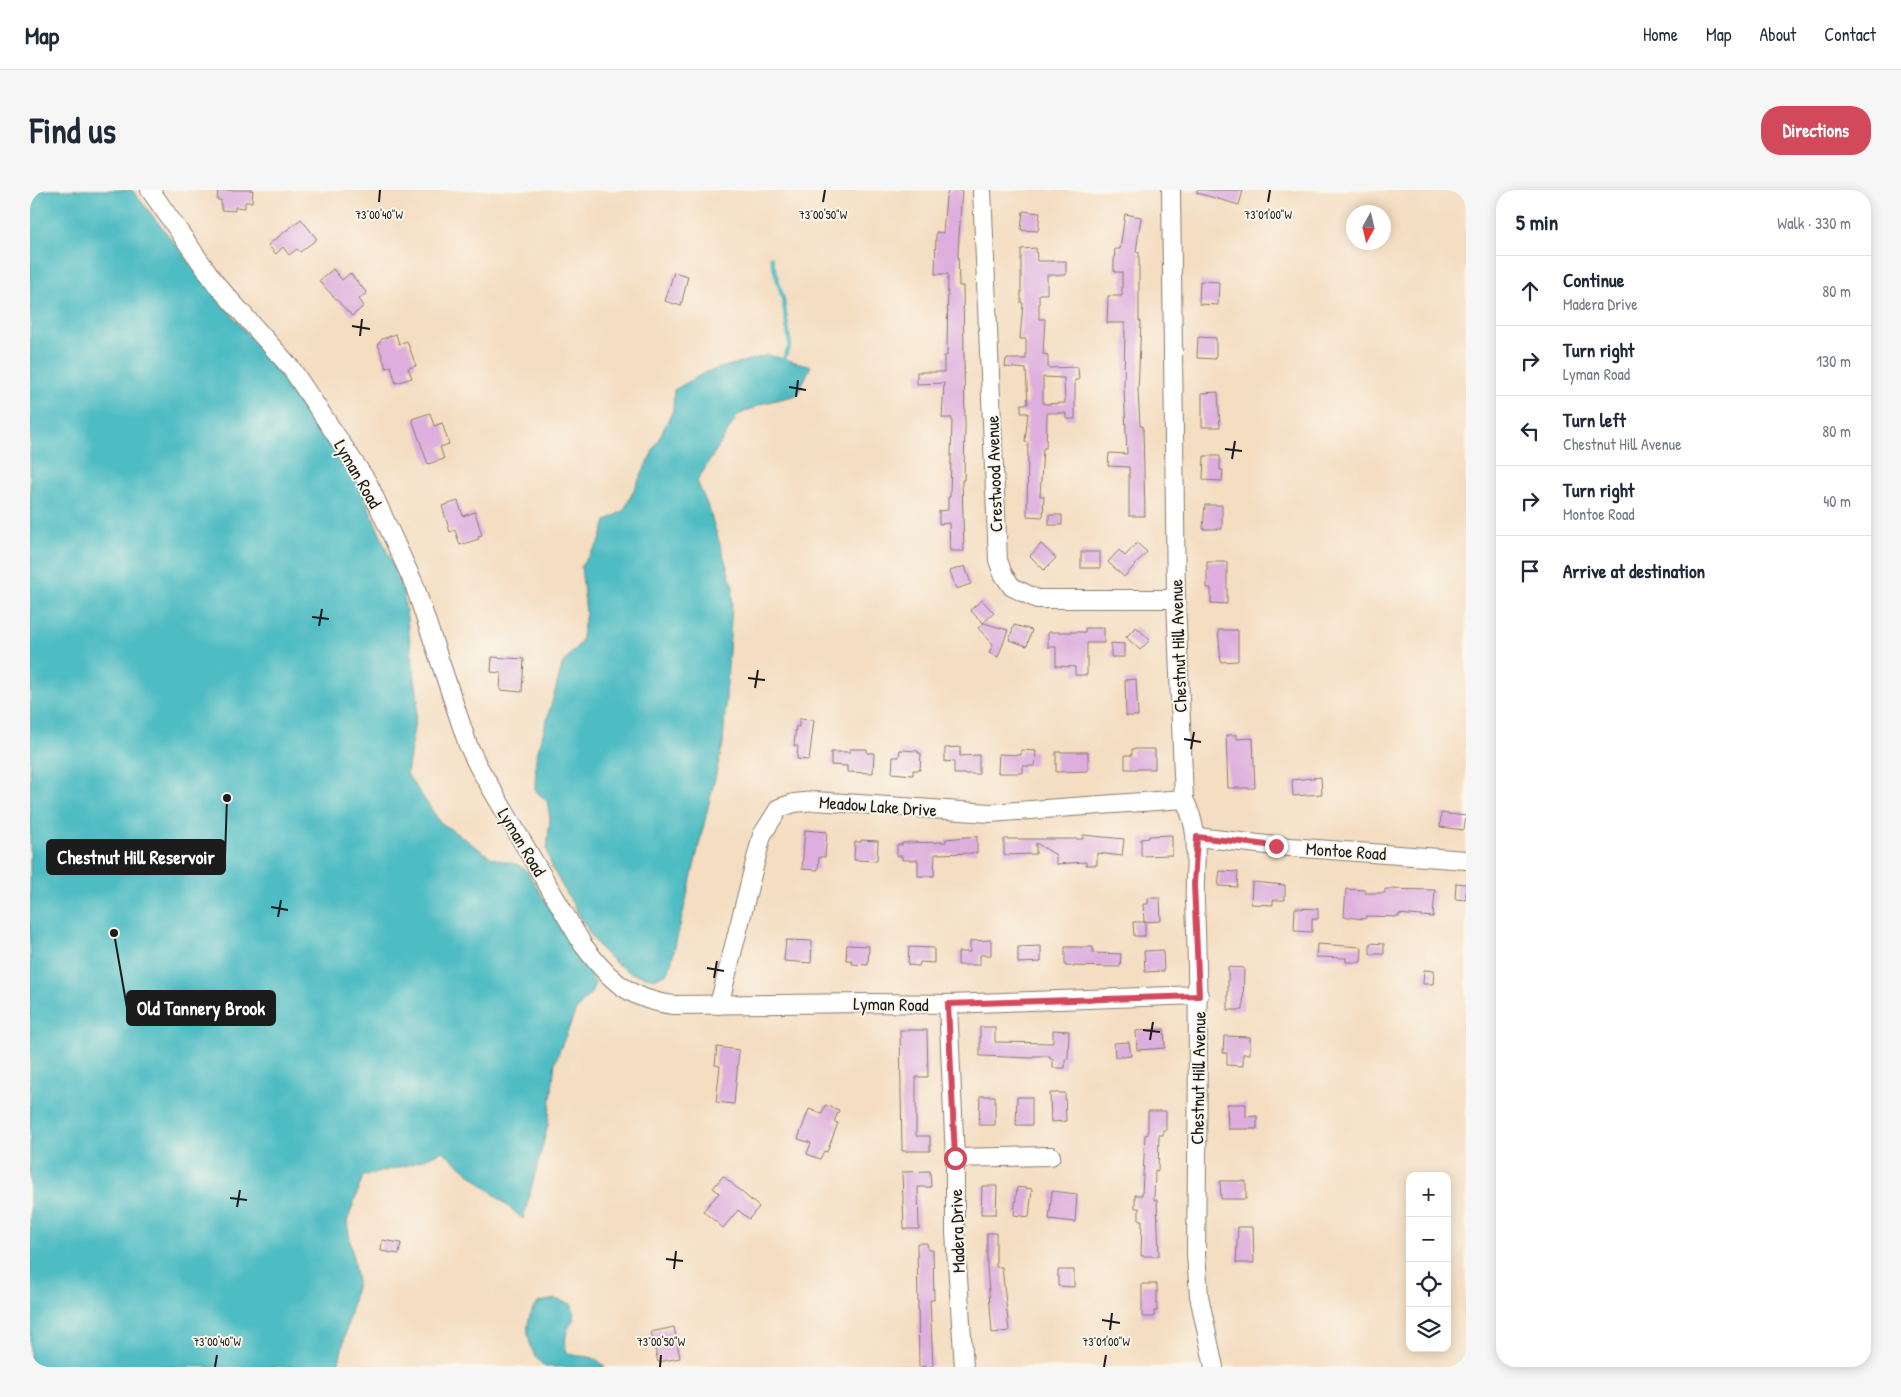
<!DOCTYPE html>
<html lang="en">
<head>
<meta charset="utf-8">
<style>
	:root { --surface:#fff; --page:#f6f6f7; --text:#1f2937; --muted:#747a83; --line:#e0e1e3; --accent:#d1495b }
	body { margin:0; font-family:"Patrick Hand",sans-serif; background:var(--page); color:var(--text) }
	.controls { position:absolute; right:15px; bottom:15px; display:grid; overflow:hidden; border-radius:10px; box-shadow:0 2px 12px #0003 }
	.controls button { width:45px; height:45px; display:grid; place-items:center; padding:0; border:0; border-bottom:1px solid var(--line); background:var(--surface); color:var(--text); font:25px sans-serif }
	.compass { position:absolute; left:1316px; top:15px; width:45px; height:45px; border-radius:50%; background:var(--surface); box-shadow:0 2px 12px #0003; rotate:188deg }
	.stop { position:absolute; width:15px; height:15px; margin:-11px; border:4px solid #d1495b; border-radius:50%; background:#fff }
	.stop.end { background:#d1495b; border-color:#fff; box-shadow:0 1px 5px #0008 }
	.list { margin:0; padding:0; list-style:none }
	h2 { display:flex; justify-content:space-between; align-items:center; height:65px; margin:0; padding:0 20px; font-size:21px }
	h2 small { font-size:16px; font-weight:400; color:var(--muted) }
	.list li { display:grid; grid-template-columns:32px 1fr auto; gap:15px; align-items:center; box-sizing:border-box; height:70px; padding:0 20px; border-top:1px solid var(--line) }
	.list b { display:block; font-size:19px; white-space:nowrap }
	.list p { margin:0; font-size:16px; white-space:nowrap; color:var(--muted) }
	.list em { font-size:16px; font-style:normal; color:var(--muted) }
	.icon { flex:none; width:28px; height:28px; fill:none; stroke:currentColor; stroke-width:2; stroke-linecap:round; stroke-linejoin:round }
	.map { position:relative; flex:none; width:1436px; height:1177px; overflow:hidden; border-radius:20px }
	header { display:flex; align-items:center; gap:30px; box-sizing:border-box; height:70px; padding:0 25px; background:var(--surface); border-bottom:1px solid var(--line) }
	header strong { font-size:24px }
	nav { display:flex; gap:28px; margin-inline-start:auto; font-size:18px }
	.intro { display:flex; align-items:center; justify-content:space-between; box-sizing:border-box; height:120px; padding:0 30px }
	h1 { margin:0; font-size:35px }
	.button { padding:12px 22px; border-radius:20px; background:var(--accent); color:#fff; font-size:18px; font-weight:700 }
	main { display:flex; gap:30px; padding:0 30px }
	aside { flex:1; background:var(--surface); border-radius:20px; box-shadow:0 2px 12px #0003 }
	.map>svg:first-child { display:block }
	.water { fill:#4dbcc3; stroke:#346c70 }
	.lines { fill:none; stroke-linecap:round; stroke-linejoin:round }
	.stream { stroke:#4dbcc3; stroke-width:4 }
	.building { fill:#deafde; fill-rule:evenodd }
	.minor-casing { stroke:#887c6e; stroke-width:20 }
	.minor { stroke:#fff; stroke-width:18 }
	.route { stroke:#d1495b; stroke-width:6 }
	.ticks { fill:none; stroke:#1c1c1c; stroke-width:2 }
	.labels { text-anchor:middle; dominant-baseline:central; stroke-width:4; stroke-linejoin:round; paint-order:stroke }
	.street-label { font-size:18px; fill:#1c1c1c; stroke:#fbf7ec }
	.ticks-label { font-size:12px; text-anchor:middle; fill:#1c1c1c; stroke:#fbf7ec; stroke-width:4; stroke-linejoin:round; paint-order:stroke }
	.leader { fill:none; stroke:#1c1c1c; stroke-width:2 }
	.callout-dot { fill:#1c1c1c; stroke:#fbf7ec; stroke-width:2 }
	.callout { fill:#1c1c1c; stroke:#1c1c1c; stroke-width:2 }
	.callout-label { font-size:19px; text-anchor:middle; font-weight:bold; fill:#fff }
</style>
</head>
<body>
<header>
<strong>Map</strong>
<nav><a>Home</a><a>Map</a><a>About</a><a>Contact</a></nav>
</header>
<div class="intro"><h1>Find us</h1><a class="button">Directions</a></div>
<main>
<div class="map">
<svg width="1436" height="1177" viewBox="0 0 1436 1177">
	<rect width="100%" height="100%" fill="#fbf7ec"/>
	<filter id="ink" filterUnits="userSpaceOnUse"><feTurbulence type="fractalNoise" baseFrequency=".02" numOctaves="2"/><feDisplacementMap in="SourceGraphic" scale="10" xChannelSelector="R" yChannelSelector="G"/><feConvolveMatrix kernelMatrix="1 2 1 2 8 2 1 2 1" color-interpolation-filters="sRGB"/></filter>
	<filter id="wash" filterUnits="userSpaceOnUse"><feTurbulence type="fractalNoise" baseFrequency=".0096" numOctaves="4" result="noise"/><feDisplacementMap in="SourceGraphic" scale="20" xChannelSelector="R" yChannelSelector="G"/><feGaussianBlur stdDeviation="1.12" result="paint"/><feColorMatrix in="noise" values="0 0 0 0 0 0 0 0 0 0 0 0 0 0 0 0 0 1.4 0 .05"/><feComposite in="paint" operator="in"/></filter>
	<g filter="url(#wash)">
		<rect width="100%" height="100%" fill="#f4ddc1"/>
		<g class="water">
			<path d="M0,0h102l171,214 57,82 43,104 15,110 -11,74 33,48 52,36 24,6 11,7 68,112 -4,10 -15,17 -21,52 -7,63 -25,94 -80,-68 -31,13 -49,12 -16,46 10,60 -19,85h-308z"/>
			<path d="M738,165l43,11 -14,29 -33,8 -26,12 -41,66 12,28 24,78 -10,157 -54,228 -15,7 -23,-6 -14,-9 -15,-13 -10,-14 -40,-69 -5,-18 3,-32 -3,-17 -12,-11 1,-32 27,-95 18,-21 5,-29 -5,-47 19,-25 6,-20 18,-11 49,-100 1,-20 32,-18z"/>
			<path d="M525,1109l16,5c7,22 -1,14 -5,31 -1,5 0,11 0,16 12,10 25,-1 39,16h-60c-18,-14 -25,-49 -6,-65z"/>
		</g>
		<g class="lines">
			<path class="stream" d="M741,67l12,42 7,46 -6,14 -3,2"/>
		</g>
		<g id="blocks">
			<g class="building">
				<path d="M188,0h35l-1,12h-7v6l-10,-1v4l-14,-1v-10h-4z"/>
				<path d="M919,0h13l-4,62 1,34h4l2,139 -1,55h-2l2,71h-14l-1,-28 -10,1v-13l9,-1v-13h2l2,-79h-10l2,-35 -27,1v-12h27v-16h3l1,-82h-13l1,-42 7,1 3,-36z"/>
				<path d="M1167,0h46l-4,15 -42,-12z"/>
				<path d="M993,21l17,2 -2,18 -17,-1z"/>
				<path d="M1095,24l16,3 -5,35h3v69h2l-3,70 2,35h3l2,90h-16v-49l-21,-1 1,-13 18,1 -3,-66 1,-65h-18l1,-27h14v-24h-8v-10l1,-13h5z"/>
				<path d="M271,29l16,20 -17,13 -3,-3 -8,6 -6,-8 -7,7 -8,-9z"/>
				<path d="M1006,58l1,13h29v14h-19v19h-8v25h6l-2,35 5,1v13l30,-1 1,13h-4v39h-9v-6h-19l-1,35h-3l-3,48h4l-1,21 -16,-1 1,-73 -3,-1 3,-29h-7v-9h7l-2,-35 -21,-2 1,-8h20v-20h-6l3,-36h-2v-54zM1013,187l21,1 1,25 -22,1z"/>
				<path d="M303,79l9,11 8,-7 17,20 -8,6 5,7 -12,10 -33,-35z"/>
				<path d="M644,82l14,4 -7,30 -16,-5z"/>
				<path d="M1170,91l19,1 -1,23 -19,-1z"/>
				<path d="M366,144l3,10 8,-3 9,25 -8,2 4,10 -16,5 -5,-17 -5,2 -8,-24 4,-5z"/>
				<path d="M1168,147l18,1v21l-19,-1z"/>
				<path d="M1188,202l2,35h-18v-34z"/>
				<path d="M400,223l4,13 8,-3 7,21 -9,3 4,12 -16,5 -16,-45z"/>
				<path d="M1174,266h16v14h3l-1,11 -19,-1z"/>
				<path d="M428,311l5,15 12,-4 7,23 -4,1 1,3 -19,6 -5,-15 -5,2 -8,-26z"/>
				<path d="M1175,315h17v24h-19z"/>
				<rect x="1019" y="325" width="13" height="10"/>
				<path d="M1107,353l10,9 -23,25 -16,-15 11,-12 6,6z"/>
				<path d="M1011,354l15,14 -12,12 -14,-14z"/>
				<rect x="1051" y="362" width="19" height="16"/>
				<path d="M1177,372h20v42l-16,-1v-15h-4z"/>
				<path d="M935,376l6,18 -15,5 -6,-18z"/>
				<path d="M952,410l12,13 -11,10 -13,-13z"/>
				<path d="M954,433l24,7 -10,27 -9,-4 4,-9 -15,-16z"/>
				<path d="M984,435l18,5 -5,16 -18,-6z"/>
				<path d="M1106,437l14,13 -10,10 -14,-13z"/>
				<path d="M1055,438h19v15h-17v32h-12v-8l-19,-1v-19h-8v-15h37z"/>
				<path d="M1188,440h20v31l-17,1z"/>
				<path d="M1081,453l13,1v13h-13z"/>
				<path d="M462,467l32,2 -2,33 -22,-2 1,-17 -10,-1z"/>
				<path d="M1106,489l2,37h-12l-1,-36z"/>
				<path d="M769,529l15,1 -5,40 -12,-1 1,-13h-4l2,-20 3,1z"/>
				<path d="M1196,545h11v4l16,-1 2,50h-27z"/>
				<path d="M930,557v9l19,-1v19h-25v-13l-9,1v-14z"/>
				<path d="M820,559h17v4h7l-1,20 -26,-1v-6l-16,-1v-13h19z"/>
				<path d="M1102,559h23v20h-30v-14h7z"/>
				<path d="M870,560l18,1v2h3l-1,17h-7v5l-21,-2 1,-16h6z"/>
				<path d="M991,560l15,1 -1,15h-12v7h-25l1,-19 22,1z"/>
				<path d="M1026,562h32v19l-32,1z"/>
				<path d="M1291,587l1,17 -29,2 -1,-16z"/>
				<path d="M1411,623l25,3 -2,14 -24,-3z"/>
				<path d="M775,640l22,2 -2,25h-6l-1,13 -16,-1z"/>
				<path d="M1053,645l41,4 -2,17 -25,-3v12h-11v-3l-30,2v-9l-20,-12v11l-32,1v-16h79z"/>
				<path d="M1142,645v20l-31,1v-17l8,-1v-2z"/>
				<path d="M947,646v17l-42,1 -1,22h-16v-16h-16v-4h-5v-11h5v-2l44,-1v-3z"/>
				<path d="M831,650l17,1 -1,20 -23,-1 1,-18h6z"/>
				<path d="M1190,681l18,1 -1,15 -19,-1z"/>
				<path d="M1222,692l33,3v15h-12v5l-22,-1z"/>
				<path d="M1426,693l10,1v16l-11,-1z"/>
				<path d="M1316,699l19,1v3h20v-4l50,1 -2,27 -34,-3v3l-33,-1 -1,3 -21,-2z"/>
				<path d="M1118,708h12l1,23 -17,1 -1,-18h5z"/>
				<path d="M1265,718l23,1v10h-6v13l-18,-1z"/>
				<path d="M1103,732h12v14h-11z"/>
				<path d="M756,750l26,1 -1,22 -27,-2z"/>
				<path d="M961,750v15h-11v10h-22v-13h12v-11z"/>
				<path d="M1340,753l14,1v10h-14z"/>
				<path d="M1287,754l45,3 -1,15h-15v-4l-30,-1z"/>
				<path d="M817,755l22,1 -1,19 -16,-1v-4h-6z"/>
				<path d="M1011,756v16l-23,1v-16z"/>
				<path d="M879,757l25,1v15l-14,-1 -1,4 -11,-1z"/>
				<path d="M1035,757h28v6l28,1 -1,13 -55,-1z"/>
				<path d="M1133,760l1,21 -19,1 -1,-21z"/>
				<path d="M1198,777l16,1 -1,42h-15z"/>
				<path d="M1394,780l10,1 -1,13h-10z"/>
				<path d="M950,837h15v15l58,1v-13l16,1 -1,28h-3v9h-12v-9h-3v-3h-17v2l-53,-2z"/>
				<path d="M1134,839l1,19 -28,2 -1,-19z"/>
				<path d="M870,840h27l1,47h-12v59h14v15h-28z"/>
				<path d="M1194,846l26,1v17h-7v12l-16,-1v-12h-4z"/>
				<path d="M1099,852l2,14 -16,1 -1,-14z"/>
				<path d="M687,857l22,3 -5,54 -18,-2 4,-36 -5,-1z"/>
				<path d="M1020,903h15l1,28 -15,1z"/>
				<path d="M950,906h15v29h-16z"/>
				<path d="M987,907h15v28h-16z"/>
				<path d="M1197,914h19v13l11,-1v13h-29z"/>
				<path d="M795,915l14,5 -5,12 4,1 -11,29 -3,-1 -4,8 -13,-5 4,-11 -13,-4 11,-30 13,5z"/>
				<path d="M1118,921h18v19h-3v5h-4l-1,36 -3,-1 -1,30h3l2,56h-18l1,-36h-3v-12h-4v-13h7l3,-60 3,-1z"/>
				<path d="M900,981l1,16h-13l1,42h-15l-2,-57z"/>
				<path d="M693,986l36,31 -10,12 -11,-9 -15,18 -20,-17 16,-18 -6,-5z"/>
				<path d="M1190,991h26v18h-25z"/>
				<path d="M952,996h15l-1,28h-15z"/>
				<path d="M987,997l15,2 -3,28 -15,-2z"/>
				<path d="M1022,1001l25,3 -2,28 -26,-3z"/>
				<path d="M1208,1037h15l1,36h-18z"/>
				<path d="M957,1043h9v34h6l7,64 -17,2 -5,-67z"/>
				<path d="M352,1050l19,3 -2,11 -18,-3z"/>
				<path d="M887,1053h10l1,7h5l1,50h-4l3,66 -14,1z"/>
				<path d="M1028,1080h16v17l-16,-1z"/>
				<path d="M1112,1094h15v27h-3v6h-12z"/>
				<path d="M644,1137l6,31 -22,4 -7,-30z"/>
			</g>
		</g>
	</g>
	<g filter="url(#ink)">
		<use href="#blocks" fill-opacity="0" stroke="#887c6e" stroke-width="1"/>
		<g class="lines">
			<g class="minor-casing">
				<g id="minor">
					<path d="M120,0l66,94 75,84 77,115 46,101 54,161 10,21 105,179c26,35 47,55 91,60l195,-2 79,1 251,-9"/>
					<path d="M952,0l16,370 5,14 9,13 25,12h139"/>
					<path d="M1141,0l5,409 8,200c19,37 9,64 11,104 5,117 2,234 1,351l3,42 15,71"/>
					<path d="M1167,647l79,9 190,14"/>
					<path d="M918,814l7,154v75l9,134"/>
					<path d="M689,815l43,-170 17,-27 15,-5 21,-2 175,12 194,-14"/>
					<path d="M925,968l96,-2"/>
				</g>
			</g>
			<use href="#minor" class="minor"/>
		</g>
	</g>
	<g class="lines" filter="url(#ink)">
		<path class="route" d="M925,968l-7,-154 251,-8 -5,-112 3,-47 79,9"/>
	</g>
	<path class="ticks" d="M349,12l1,-12M793,12l2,-12M1238,12l2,-12M322,136l18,3M330,146l2,-17M759,197l17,3M766,207l2,-17M1195,259l17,2M1202,269l3,-18M282,427l17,2M289,436l3,-17M718,488l17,2M725,498l3,-18M1154,549l17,3M1161,559l3,-17M241,717l17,3M248,727l3,-17M677,778l17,3M684,788l3,-17M1113,840l17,2M1120,850l3,-18M200,1008l17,2M207,1017l3,-17M636,1069l17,2M644,1079l2,-18M1072,1130l18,3M1080,1140l2,-17M185,1177l2,-12M630,1177l1,-12M1074,1177l2,-12"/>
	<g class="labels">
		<g class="street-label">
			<text transform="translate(328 284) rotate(60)">Lyman Road</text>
			<text transform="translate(964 284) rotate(-92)">Crestwood Avenue</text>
			<text transform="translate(1148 456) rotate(-92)">Chestnut Hill Avenue</text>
			<text transform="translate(848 616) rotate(4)">Meadow Lake Drive</text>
			<text transform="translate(492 652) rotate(59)">Lyman Road</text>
			<text transform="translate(1316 661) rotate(4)">Montoe Road</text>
			<text transform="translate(861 814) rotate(1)">Lyman Road</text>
			<text transform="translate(1168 888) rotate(-89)">Chestnut Hill Avenue</text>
			<text transform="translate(927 1041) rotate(-92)">Madera Drive</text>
		</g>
	</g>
	<g class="ticks-label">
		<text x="349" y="29">73°00'40"W</text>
		<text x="793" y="29">73°00'50"W</text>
		<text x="1238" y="29">73°01'00"W</text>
		<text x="187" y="1156">73°00'40"W</text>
		<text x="631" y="1156">73°00'50"W</text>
		<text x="1076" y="1156">73°01'00"W</text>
	</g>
	<path class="leader" d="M197 608L195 667M84 743L97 818"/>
	<g class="callout-dot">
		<circle cx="197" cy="608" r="5"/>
		<circle cx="84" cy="743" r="5"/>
	</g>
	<g class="callout">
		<rect x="17" y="650" width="178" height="34" rx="5"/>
		<rect x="97" y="801" width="148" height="34" rx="5"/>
	</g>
	<g class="callout-label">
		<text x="106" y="674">Chestnut Hill Reservoir</text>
		<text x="171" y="825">Old Tannery Brook</text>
	</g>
</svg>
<div class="controls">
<button>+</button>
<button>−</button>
<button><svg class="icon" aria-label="locate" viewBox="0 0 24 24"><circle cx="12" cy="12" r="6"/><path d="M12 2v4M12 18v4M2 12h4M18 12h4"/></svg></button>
<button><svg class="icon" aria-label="layers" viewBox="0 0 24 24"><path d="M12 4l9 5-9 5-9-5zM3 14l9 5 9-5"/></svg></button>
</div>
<svg class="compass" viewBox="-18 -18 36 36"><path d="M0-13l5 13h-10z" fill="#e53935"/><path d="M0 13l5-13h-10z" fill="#747a83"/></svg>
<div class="stop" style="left:925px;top:968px"></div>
<div class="stop end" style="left:1246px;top:656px"></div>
</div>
<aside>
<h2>5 min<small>Walk · 330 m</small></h2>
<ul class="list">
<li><svg class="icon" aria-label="ahead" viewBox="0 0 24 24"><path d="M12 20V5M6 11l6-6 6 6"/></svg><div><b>Continue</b><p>Madera Drive</p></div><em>80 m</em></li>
<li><svg class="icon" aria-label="right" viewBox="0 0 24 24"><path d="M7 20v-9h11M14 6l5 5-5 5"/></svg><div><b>Turn right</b><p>Lyman Road</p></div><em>130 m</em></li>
<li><svg class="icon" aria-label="left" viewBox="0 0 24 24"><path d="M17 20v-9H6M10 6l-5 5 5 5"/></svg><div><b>Turn left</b><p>Chestnut Hill Avenue</p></div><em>80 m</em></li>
<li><svg class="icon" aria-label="right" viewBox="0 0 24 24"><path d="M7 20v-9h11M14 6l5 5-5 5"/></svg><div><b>Turn right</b><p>Montoe Road</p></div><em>40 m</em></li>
<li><svg class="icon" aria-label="arrive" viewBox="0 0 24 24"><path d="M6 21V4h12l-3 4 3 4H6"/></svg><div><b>Arrive at destination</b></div></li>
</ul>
</aside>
</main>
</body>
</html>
